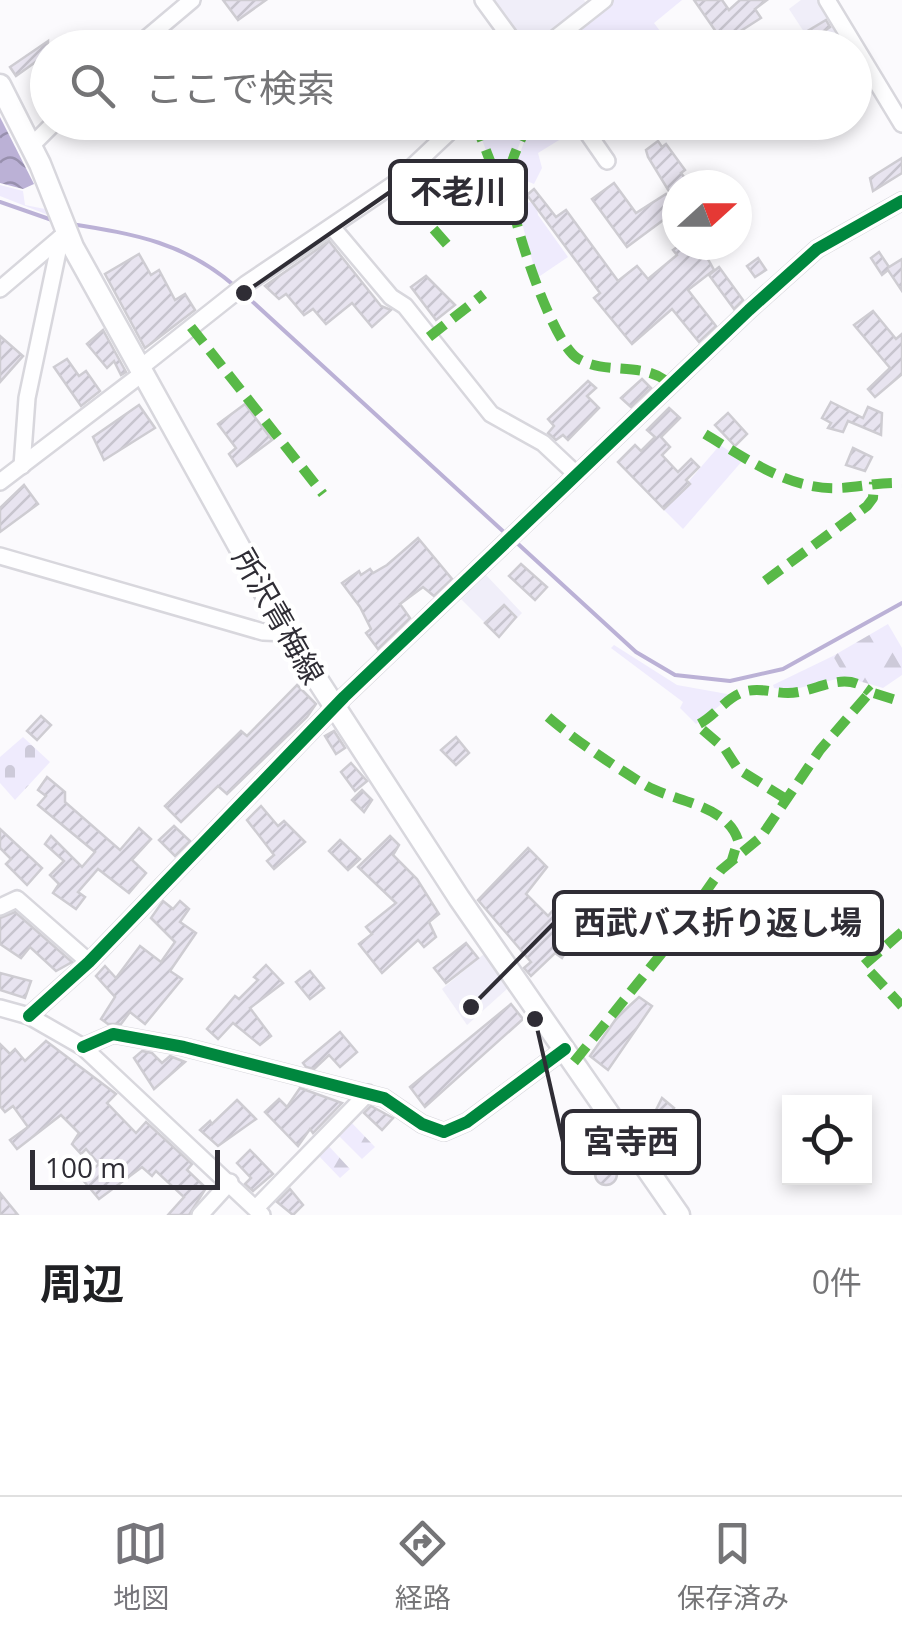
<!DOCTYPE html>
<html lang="ja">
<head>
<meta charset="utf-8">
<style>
	:root { --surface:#fff; --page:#f2f2f2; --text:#202124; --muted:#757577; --line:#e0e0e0; --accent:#76757b }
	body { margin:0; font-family:"Open Sans","Noto Sans JP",sans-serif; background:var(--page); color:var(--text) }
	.controls { position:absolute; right:30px; bottom:30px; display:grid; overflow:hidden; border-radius:0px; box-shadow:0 5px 15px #0003 }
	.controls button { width:90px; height:90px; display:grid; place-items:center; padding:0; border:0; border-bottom:2px solid var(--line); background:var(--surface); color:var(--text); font:50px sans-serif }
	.compass { position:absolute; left:662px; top:170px; width:90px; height:90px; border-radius:50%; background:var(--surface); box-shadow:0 5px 15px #0003; rotate:69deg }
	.scale { position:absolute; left:30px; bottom:25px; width:190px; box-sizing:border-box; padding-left:10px; border:5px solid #2f2d35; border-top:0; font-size:28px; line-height:35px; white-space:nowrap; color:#2f2d35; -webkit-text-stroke:8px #fff; paint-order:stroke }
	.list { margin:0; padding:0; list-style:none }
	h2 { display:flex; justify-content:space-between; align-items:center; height:130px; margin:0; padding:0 40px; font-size:42px }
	h2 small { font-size:32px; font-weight:400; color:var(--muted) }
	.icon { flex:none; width:55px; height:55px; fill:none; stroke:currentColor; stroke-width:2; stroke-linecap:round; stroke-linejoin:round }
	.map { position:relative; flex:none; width:902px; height:1215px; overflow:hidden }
	.search { position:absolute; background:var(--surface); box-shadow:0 5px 15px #0003; left:30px; right:30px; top:30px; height:110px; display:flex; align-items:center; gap:25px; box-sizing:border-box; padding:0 35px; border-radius:55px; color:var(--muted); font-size:38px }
	.sheet { height:280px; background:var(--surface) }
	nav { display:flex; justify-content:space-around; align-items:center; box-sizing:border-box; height:140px; border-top:2px solid var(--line); background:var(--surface); font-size:28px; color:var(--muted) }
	nav a { display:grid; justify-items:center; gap:5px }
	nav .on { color:var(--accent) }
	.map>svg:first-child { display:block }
	.built { fill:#f0eef9 }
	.green { fill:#efebfd }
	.forest { fill:url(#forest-firs) }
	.cemetery { fill:url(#cemetery-stones) }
	.water { fill:url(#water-waves) }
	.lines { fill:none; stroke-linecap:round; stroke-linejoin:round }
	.stream { stroke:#bbb1d6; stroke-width:4 }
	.building { fill:url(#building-hatch); stroke:#ceccd2; stroke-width:2.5 }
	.minor-casing { stroke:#d8d7dd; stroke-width:20 }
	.major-casing { stroke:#d8d7dd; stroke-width:25 }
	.minor { stroke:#fefeff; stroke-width:15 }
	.major { stroke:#fefeff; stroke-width:20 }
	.quiet { stroke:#58b947; stroke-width:10; stroke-dasharray:20 10; stroke-linecap:butt }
	.cycleway-casing { stroke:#fff; stroke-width:19 }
	.cycleway { stroke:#00873e; stroke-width:12 }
	.labels { text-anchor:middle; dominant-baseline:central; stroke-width:9; stroke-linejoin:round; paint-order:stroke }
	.street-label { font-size:30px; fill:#2f2d35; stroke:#fff }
	.leader { fill:none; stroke:#2f2d35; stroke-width:4 }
	.callout-dot { fill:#2f2d35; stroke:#fff; stroke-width:4 }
	.callout { fill:#fff; stroke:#2f2d35; stroke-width:4 }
	.callout-label { font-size:32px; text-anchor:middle; font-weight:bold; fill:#2f2d35 }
</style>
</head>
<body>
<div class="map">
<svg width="902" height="1215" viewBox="0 0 902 1215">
	<defs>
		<pattern id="forest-firs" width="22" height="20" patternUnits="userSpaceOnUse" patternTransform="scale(2.5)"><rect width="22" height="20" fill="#efebfd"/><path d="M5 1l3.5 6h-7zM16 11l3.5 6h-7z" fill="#cdcad9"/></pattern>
		<pattern id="cemetery-stones" width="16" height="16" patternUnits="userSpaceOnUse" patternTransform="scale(2.5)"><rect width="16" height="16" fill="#efebfd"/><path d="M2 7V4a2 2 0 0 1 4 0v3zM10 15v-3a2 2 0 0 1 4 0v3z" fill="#cdcad9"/></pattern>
		<pattern id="water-waves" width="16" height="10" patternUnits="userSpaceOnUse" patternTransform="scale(2.5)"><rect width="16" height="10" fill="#bbb1d6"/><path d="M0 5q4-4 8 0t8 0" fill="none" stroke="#9890ae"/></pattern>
		<pattern id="building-hatch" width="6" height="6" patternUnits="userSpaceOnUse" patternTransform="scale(2.5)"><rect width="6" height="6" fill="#e8e4f0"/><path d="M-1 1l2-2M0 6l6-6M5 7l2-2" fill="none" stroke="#c7c4ce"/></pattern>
	</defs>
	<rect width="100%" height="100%" fill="#fbfafd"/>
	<g class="built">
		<path d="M492,0h92l4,6 -54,41h-7z"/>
		<path d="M801,0h20l29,47h-36l-25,-38z"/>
		<path d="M486,575l36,38 -23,24 -38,-38z"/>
		<path d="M484,954l24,34 -41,37 -25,-36z"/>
	</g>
	<g class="green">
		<path d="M613,0h69l-28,23 18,24 -114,1z"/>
		<path d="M476,123h51l-20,56 6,23 -13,-13z"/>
		<path d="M531,123h41l5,6 -39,24 4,15 -8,16 -22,-9z"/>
		<path d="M0,185l23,6 2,14 25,5 3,7 -53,-21z"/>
		<path d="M536,201l2,14 30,42 -31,21 -20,-73z"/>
		<path d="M720,445l23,15 -60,69 -19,-19z"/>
		<path d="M614,645l63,40 56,10 -37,29 -16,-16 3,-6 -72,-54z"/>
		<path d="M833,656l12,21 -54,13 -17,-2 -1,-3z"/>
	</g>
	<g class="forest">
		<path d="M888,624l14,24v27l-19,13 -38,-11 -12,-21z"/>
		<path d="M349,1120l26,27 -13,12 -26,-26z"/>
		<path d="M326,1143l24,26 -10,9 -24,-25z"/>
	</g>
	<path class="cemetery" d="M23,737l27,25 -35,38 -15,-17v-26z"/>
	<path class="water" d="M0,117l34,67 -11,5 -23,-6z"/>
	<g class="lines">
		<g class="stream">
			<path d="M0,202l52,18"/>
			<path d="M71,224c64,10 115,19 165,63"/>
			<path d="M243,293l262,240"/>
			<path d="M517,543l119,109 39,23 55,6 53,-12 119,-66"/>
		</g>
	</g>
	<g class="building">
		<path d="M223,0h43l-28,20z"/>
		<path d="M694,0h28l7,10 11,-10h27l-12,9 6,9 -25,16 3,5 -11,9h-8l-6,-8 5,-4z"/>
		<path d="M826,20l4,7 -19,13 -5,-8z"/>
		<path d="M48,41v12l-32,23 -6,-9z"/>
		<path d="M658,141l4,6 4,-3 19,26 -4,3 6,8 -17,12 -22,-36 -2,-7z"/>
		<path d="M902,158v15l-29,18 -3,-13z"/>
		<path d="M614,183l22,30 30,-19 11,17v21l-11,-14 -39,29 -35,-48z"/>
		<path d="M534,189l22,28 10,-7 52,71 19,-15 11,13 29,-24 -4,-5 7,-5h20l14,25 -26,20 28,36 -17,16 -27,-33 -40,35 -38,-46 6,-5 -73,-98z"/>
		<path d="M329,241l52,65 10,4 -19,17 -20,-24 -26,21 -13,-15 -9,6 -18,-21 -7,5 -14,-13z"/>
		<path d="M879,252l10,15 13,-8v32l-14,-21 -6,5 -11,-17z"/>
		<path d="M139,254l12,21 8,-5 16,30 10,-6 10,16 -50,38 -40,-74z"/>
		<path d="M758,258l8,12 -11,7 -8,-11z"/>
		<path d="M719,267l24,33 -9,9 -25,-34z"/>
		<path d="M426,276l29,29 -19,15 -25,-33z"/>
		<path d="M873,311l23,28 6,-5v40l-27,23 -7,-8 22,-21 -36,-43z"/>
		<path d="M103,330l23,42 -5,3 -7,-14 -7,7 -20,-24z"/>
		<path d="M0,336l23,20 -23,26z"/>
		<path d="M67,359l12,17 7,-5 14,20 -19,15 -27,-39z"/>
		<path d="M642,379l9,9 -20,19 -10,-9z"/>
		<path d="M588,381l8,7 -9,8 12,12 -31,32 -5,-5 -7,5 -8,-7 6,-7 -6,-7z"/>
		<path d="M831,402l32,16 5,-11 14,6 -1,22 -33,-14 -5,11 -15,-4 3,-5 -9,-5z"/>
		<path d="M245,404l27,36 -35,26 -8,-12 7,-6 -18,-24z"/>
		<path d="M139,405l16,23 -51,32 -11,-23z"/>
		<path d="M669,408l11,10 -19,19 9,10 -8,8 16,17 13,-13 8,8 -13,13 4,4 -26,25 -46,-47 17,-17 6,6 14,-14 -8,-7z"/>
		<path d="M728,413l19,21 -12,12 -20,-21z"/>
		<path d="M853,448l19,9 -7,14 -19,-6z"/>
		<path d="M24,485l14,19 -38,28v-24z"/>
		<path d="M418,538l34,41 -18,17 -11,-9 -23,17 10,14 -32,31 -12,-16 5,-4 -11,-22 -18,-24 17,-12 2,4 9,-6 3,4 14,-8z"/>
		<path d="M521,564l26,23 -12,13 -26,-24z"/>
		<path d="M504,605l12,12 -17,20 -14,-14z"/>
		<path d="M297,685l19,19 -9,13 -80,77 -9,-8 -37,36 -16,-16 76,-75 6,5z"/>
		<path d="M41,716l10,9 -14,15 -10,-9z"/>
		<path d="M334,731l11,17 -9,6 -11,-18z"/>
		<path d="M456,737l13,16 -13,12 -15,-15z"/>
		<path d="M351,763l16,18 -12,10 -14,-19z"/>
		<path d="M47,777l18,15v10l55,48 19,-22 12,11 -19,21 14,13 -17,20 -31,-24 -20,23 7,5 -9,12 -23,-16 6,-9 -9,-9 14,-14 -19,-17 6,-8 31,31 13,-15 -57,-47 8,-9 -8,-6z"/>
		<path d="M362,790l10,10 -8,12 -12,-12z"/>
		<path d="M261,806l17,20 6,-5 21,21 -31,27 -7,-8 7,-6 -27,-35z"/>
		<path d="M174,826l16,15 -15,15 -16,-16z"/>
		<path d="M0,829l42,39 -15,17 -21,-21 5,-5 -11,-11z"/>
		<path d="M390,836l9,9 -6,10 24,24 22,35 -10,8 7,15 -12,10 -6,-7 -36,33 -23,-29 13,-10 -6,-7 30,-24 -38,-36z"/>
		<path d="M340,840l20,19 -12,11 -19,-19z"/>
		<path d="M528,848l19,19 -21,27 22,22 18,-21 25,17 -29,46 -7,-5 -24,23 -7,-8 7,-6 -53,-62z"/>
		<path d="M163,901l10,8 7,-8 9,8 -9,13 16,11 -26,38 12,8 -37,45 -15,-12 -9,12h-13l-7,-5 14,-22 -19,-21 9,-10 11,12 24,-32 21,16 14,-20 -24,-24z"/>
		<path d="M15,912l57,50 -16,9 -26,-24 -9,11 -21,-14v-26z"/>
		<path d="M466,943l12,15 -32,25 -12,-15z"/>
		<path d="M266,965l17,18 -33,25 21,28 -11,9 -27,-22 -15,16 -11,-10 28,-33 4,3 19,-19 -4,-3z"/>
		<path d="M310,971l14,17 -14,11 -14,-17z"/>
		<path d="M0,973l31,8 -6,17 -25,-8z"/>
		<path d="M639,997l13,9 -44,64 -18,-14 28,-40z"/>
		<path d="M511,1004l12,15 -98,88 -15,-20z"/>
		<path d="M340,1032l17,20 -17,15 -11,-12 -15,14 -8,-2 -3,-4z"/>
		<path d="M46,1041l70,53 -9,9 29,30 10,-11 46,42 -5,6 19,18 -17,27h-21l16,-18 -28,-26 -4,5 -10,-9 -43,32 -17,-20 17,-15 -13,-15 -5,5 -9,-10 7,-11 -18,-18 -44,34 -7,-9 18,-13 -15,-21 -8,6 -5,-6v-62l10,10 5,-5 10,12z"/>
		<path d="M142,1051l10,2 10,10 8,-7 15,6 -31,27 -20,-31z"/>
		<path d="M300,1088l42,15 -29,30 -3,-4 -12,17 -33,-34 14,-13 8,8z"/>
		<path d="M662,1098l12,10 -12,15 -9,-7z"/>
		<path d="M237,1100l19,19 -38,27 -18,-16 10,-9 2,3z"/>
		<path d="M371,1106l22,12 -11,12 -18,-17z"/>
		<path d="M250,1150l23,24 -20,17 -8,-7 6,-6 -14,-15z"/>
		<circle cx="606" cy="1174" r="11"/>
		<path d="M290,1189l13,16 -10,10 -16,-13z"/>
		<path d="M0,1193l18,22h-18z"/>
	</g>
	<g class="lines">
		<g class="minor-casing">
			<g id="minor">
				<path d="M483,0l35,48"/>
				<path d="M827,0l75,124"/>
				<path d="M135,48l57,-48"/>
				<path d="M543,48l61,-48"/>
				<path d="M580,122l27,39"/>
				<path d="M32,145l23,-23"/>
				<path d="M332,227l59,70 14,9 86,108 52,29 33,31"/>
				<path d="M0,289l60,-51"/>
				<path d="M140,368l106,-84 148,-100 66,-62"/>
				<path d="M22,466l5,-68 34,-161"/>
				<path d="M0,482l143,-109"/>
				<path d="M0,556l263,76 24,1"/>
				<path d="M0,907l17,-8 72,63"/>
				<path d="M0,1008l29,8 54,31 179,168"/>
				<path d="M29,1016l60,-54 255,-265 405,-387 68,-61 85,-48"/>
				<path d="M83,1047l30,-13 71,13 200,51 38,26 22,8 23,-10 98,-73"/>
				<path d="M256,1208l112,-115"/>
				<path d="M200,1215l30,-33"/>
			</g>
		</g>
		<g class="major-casing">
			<path id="major" d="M0,85l40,79 33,83 214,386 172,265 220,317"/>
		</g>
		<use href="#minor" class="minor"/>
		<use href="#major" class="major"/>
		<g class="quiet">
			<path d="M475,122l29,75"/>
			<path d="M528,122c-6,17 -20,42 -20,59 2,34 43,160 69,177 27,17 62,4 88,22"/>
			<path d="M394,184l57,65"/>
			<path d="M191,327l132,167"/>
			<path d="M429,337l55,-43"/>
			<path d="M705,434c40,24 86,57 135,54 21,-1 40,-6 62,-5"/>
			<path d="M765,581l102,-75 6,-8 1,-16"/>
			<path d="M548,717c28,24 66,49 97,68 29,17 81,19 93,55l-6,20"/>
			<path d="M786,799l-48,-30 -13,-20 -28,-24c17,-8 27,-25 44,-32 17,-7 30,0 47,0 28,0 57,-25 82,-1"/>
			<path d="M902,932l-38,33 38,41"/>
			<path d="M574,1062l92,-114 55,-78 40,-33 59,-87 50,-58 32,10"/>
		</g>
		<g class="cycleway-casing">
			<g id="cycleway">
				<path d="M29,1016l60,-54 255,-265 405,-387 68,-61 85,-48"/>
				<path d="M83,1047l30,-13 71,13 200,51 38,26 22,8 23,-10 98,-73"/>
			</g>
		</g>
		<use href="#cycleway" class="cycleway"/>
	</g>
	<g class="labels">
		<g class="street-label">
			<text transform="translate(279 616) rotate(60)">所沢青梅線</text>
		</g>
	</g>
	<path class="leader" d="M244 293L390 192M471 1007L554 923M535 1019L563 1142"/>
	<g class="callout-dot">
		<circle cx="244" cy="293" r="10"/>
		<circle cx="471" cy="1007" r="10"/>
		<circle cx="535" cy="1019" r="10"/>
	</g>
	<g class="callout">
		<rect x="390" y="161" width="136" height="62" rx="10"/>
		<rect x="554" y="892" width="328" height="62" rx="10"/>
		<rect x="563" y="1111" width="136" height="62" rx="10"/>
	</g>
	<g class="callout-label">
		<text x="458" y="203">不老川</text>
		<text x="718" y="934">西武バス折り返し場</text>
		<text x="631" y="1153">宮寺西</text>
	</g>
</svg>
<div class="controls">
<button><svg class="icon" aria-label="locate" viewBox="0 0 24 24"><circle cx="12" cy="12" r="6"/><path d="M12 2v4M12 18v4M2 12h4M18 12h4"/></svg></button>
</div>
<svg class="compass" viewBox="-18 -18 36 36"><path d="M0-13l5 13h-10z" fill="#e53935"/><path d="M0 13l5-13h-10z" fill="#757577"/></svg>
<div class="scale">100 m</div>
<div class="search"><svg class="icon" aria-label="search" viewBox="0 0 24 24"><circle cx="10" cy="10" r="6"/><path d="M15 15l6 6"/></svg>ここで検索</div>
</div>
<section class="sheet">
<h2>周辺<small>0件</small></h2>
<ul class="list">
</ul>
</section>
<nav>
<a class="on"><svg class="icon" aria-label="map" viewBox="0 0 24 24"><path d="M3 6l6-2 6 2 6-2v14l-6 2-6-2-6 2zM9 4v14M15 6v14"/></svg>地図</a>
<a><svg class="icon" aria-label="directions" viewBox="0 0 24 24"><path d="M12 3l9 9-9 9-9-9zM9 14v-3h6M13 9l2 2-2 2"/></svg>経路</a>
<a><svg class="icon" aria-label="saved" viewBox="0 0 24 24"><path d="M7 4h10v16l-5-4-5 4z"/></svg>保存済み</a>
</nav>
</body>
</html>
